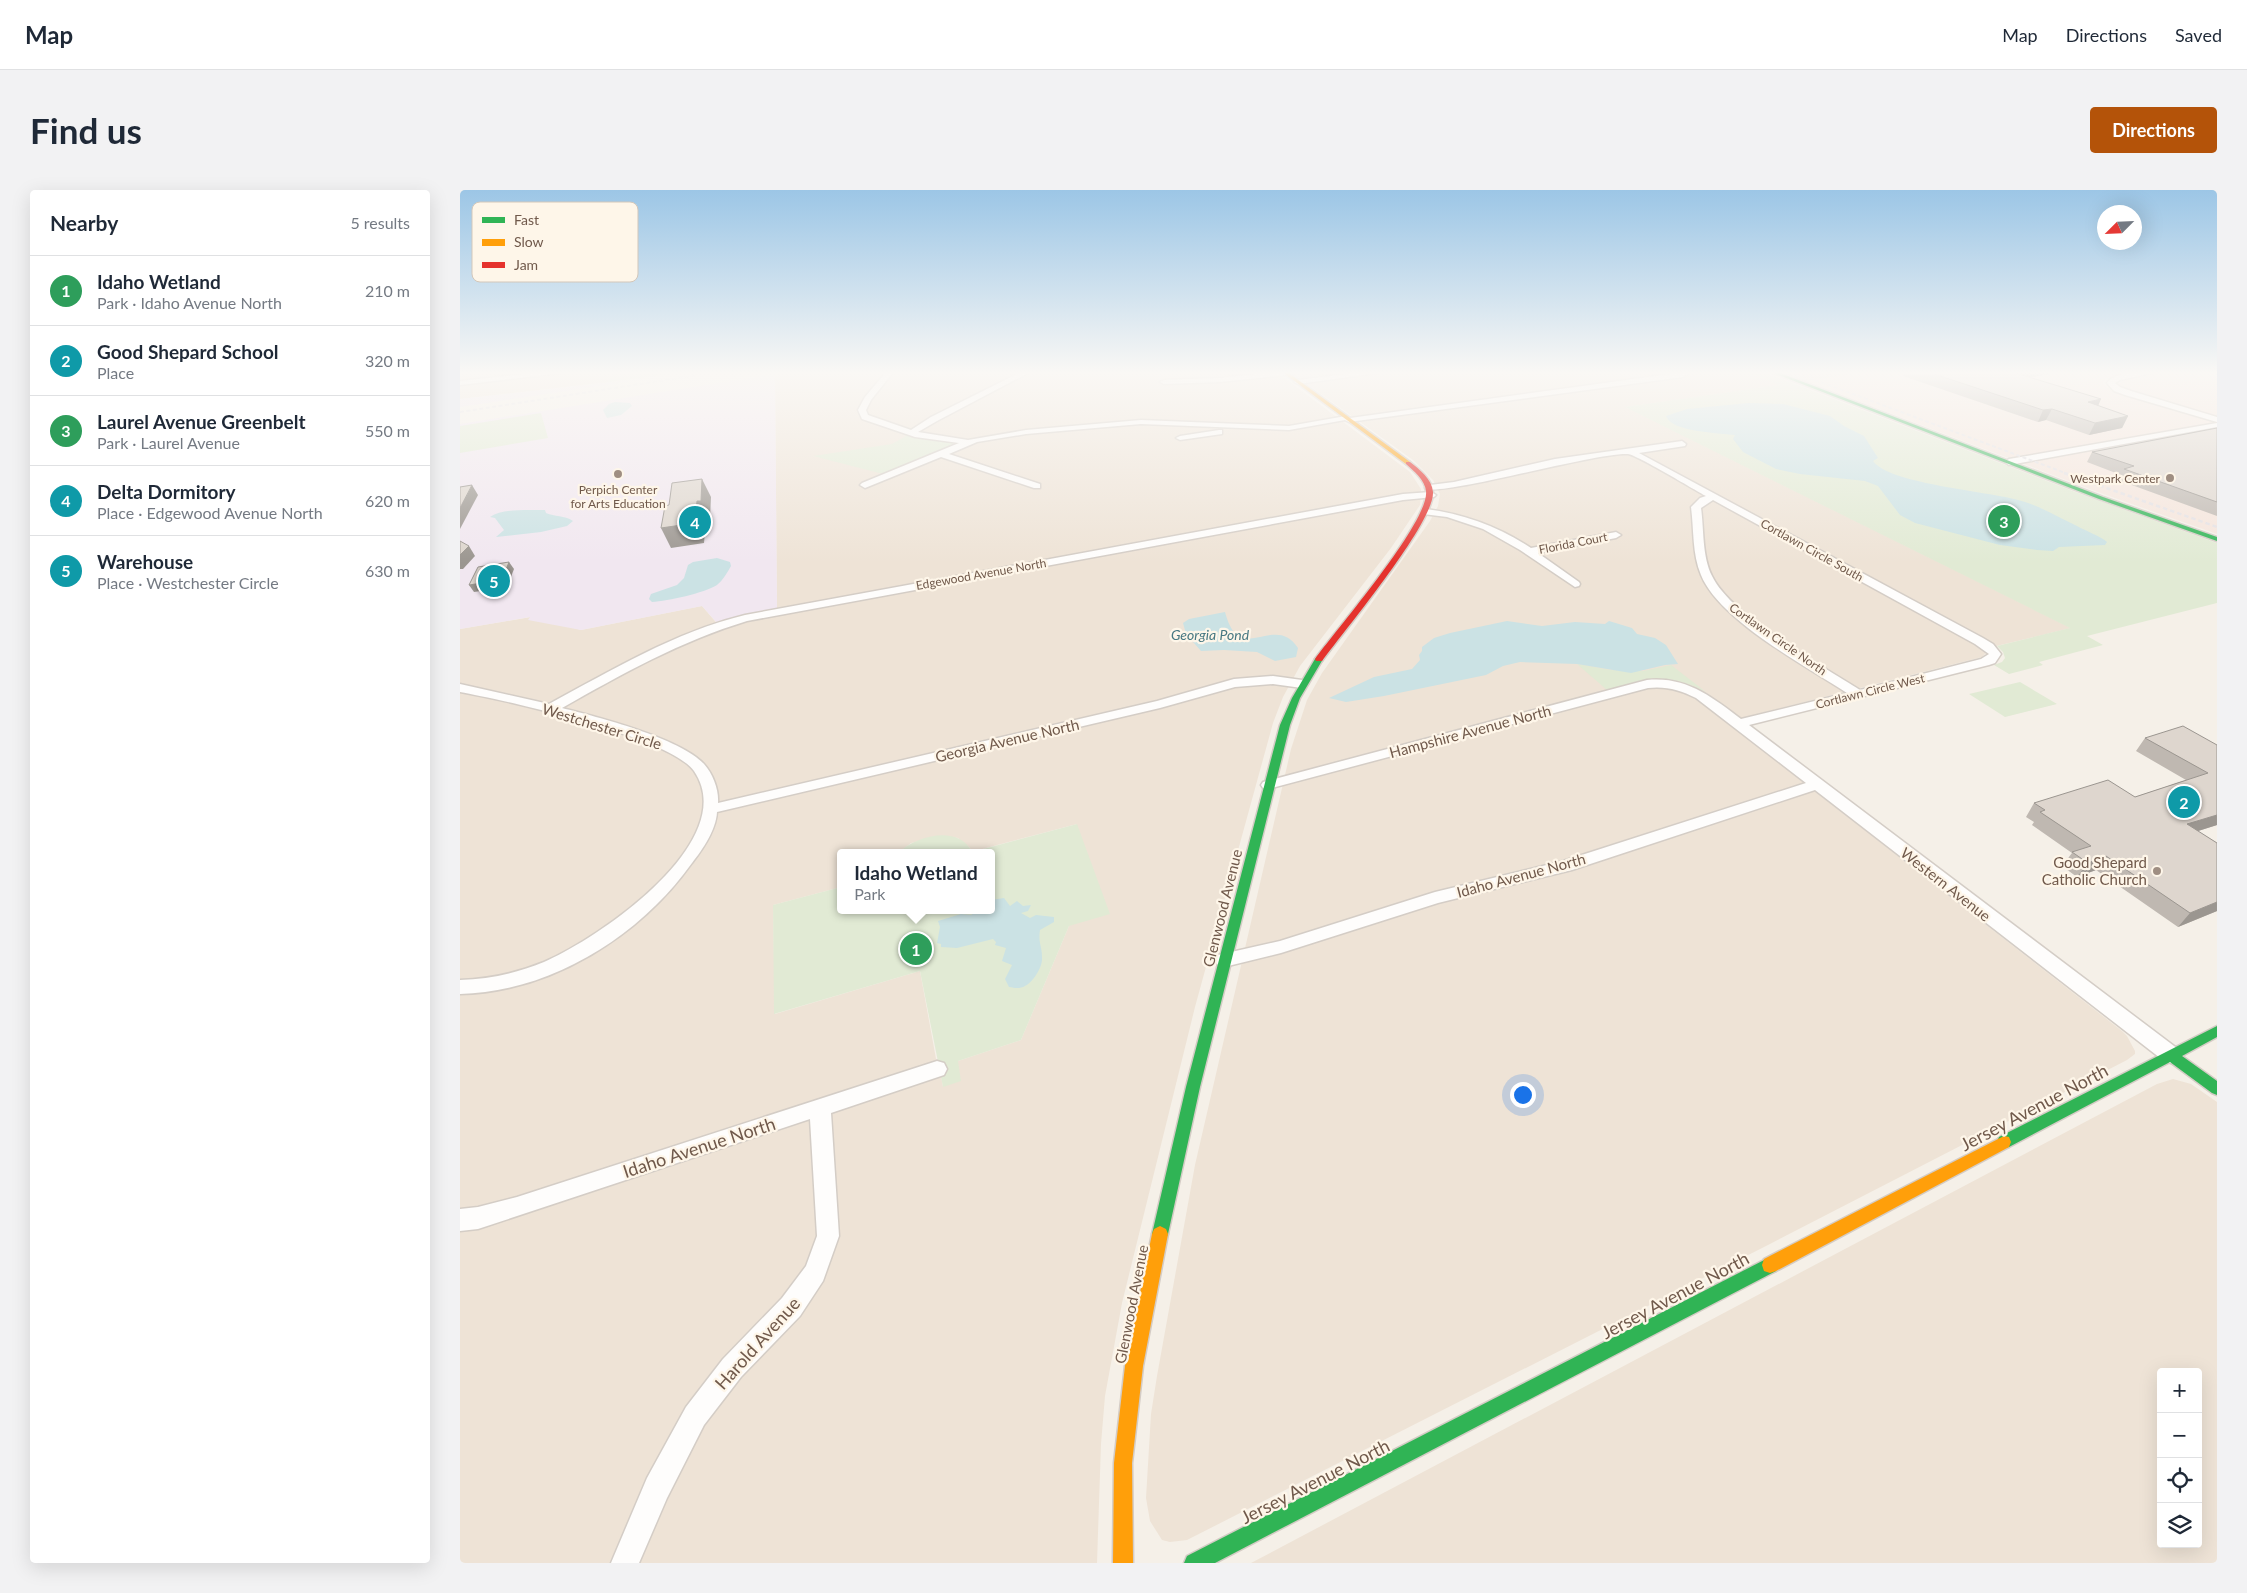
<!DOCTYPE html>
<html lang="en">
<head>
<meta charset="utf-8">
<style>
	:root { --surface:#fff; --page:#f2f2f3; --text:#1f2937; --muted:#747a83; --line:#e0e1e3; --accent:#b45309 }
	body { margin:0; font-family:Lato,sans-serif; background:var(--page); color:var(--text) }
	.controls { position:absolute; right:15px; bottom:15px; display:grid; overflow:hidden; border-radius:5px; box-shadow:0 5px 20px #0002 }
	.controls button { width:45px; height:45px; display:grid; place-items:center; padding:0; border:0; border-bottom:1px solid var(--line); background:var(--surface); color:var(--text); font:25px sans-serif }
	.compass { position:absolute; left:1637px; top:15px; width:45px; height:45px; border-radius:50%; background:var(--surface); box-shadow:0 5px 20px #0002; rotate:246deg }
	.you { position:absolute; left:1062px; top:904px; width:18px; height:18px; margin:-12px; border:4px solid #fff; border-radius:50%; background:#1a73e8; box-shadow:0 0 0 8px #1a73e833 }
	.badge { display:grid; place-items:center; width:32px; height:32px; border-radius:50%; background:var(--accent); color:#fff; font-size:16px; font-weight:700 }
	.pin { position:absolute; translate:-50% -50%; border:2px solid #fff; box-shadow:0 1px 5px #0006 }
	.popup { position:absolute; left:377px; top:659px; width:158px; height:65px; box-sizing:border-box; display:grid; place-content:center; border-radius:5px; background:var(--surface); filter:drop-shadow(0 1px 4px #0005); font-size:16px; white-space:nowrap; color:var(--muted) }
	.popup b { font-size:19px; color:var(--text) }
	.popup::after { content:''; position:absolute; left:50%; top:100%; margin-left:-10px; border:10px solid transparent; border-top-color:var(--surface) }
	.list { margin:0; padding:0; list-style:none }
	h2 { display:flex; justify-content:space-between; align-items:center; height:65px; margin:0; padding:0 20px; font-size:21px }
	h2 small { font-size:16px; font-weight:400; color:var(--muted) }
	.list li { display:grid; grid-template-columns:32px 1fr auto; gap:15px; align-items:center; box-sizing:border-box; height:70px; padding:0 20px; border-top:1px solid var(--line) }
	.list b { display:block; font-size:19px; white-space:nowrap }
	.list p { margin:0; font-size:16px; white-space:nowrap; color:var(--muted) }
	.list em { font-size:16px; font-style:normal; color:var(--muted) }
	.icon { flex:none; width:28px; height:28px; fill:none; stroke:currentColor; stroke-width:2; stroke-linecap:round; stroke-linejoin:round }
	.map { position:relative; flex:none; width:1757px; height:1373px; overflow:hidden; border-radius:5px }
	header { display:flex; align-items:center; gap:30px; box-sizing:border-box; height:70px; padding:0 25px; background:var(--surface); border-bottom:1px solid var(--line) }
	header strong { font-size:24px }
	nav { display:flex; gap:28px; margin-inline-start:auto; font-size:18px }
	.intro { display:flex; align-items:center; justify-content:space-between; box-sizing:border-box; height:120px; padding:0 30px }
	h1 { margin:0; font-size:35px }
	.button { padding:12px 22px; border-radius:5px; background:var(--accent); color:#fff; font-size:18px; font-weight:700 }
	main { display:flex; gap:30px; padding:0 30px }
	aside { flex:1; background:var(--surface); border-radius:5px; box-shadow:0 5px 20px #0002 }
	.map>svg:first-child { display:block }
	.residential { fill:#eee3d6; fill-rule:evenodd }
	.commercial { fill:#f5e5dc }
	.industrial { fill:#e7e0d9 }
	.education { fill:#f1e7f0 }
	.green { fill:#e1ead4 }
	.water { fill:#cbe2e4 }
	.lines { fill:none; stroke-linecap:round; stroke-linejoin:round }
	.street-casing { stroke:#d4cdc6; stroke-width:3 }
	.fast-casing { stroke:#d4ccc5; stroke-width:3 }
	.slow-casing { stroke:#d4ccc5; stroke-width:3 }
	.jam-casing { stroke:#d4ccc5; stroke-width:3 }
	.street { fill:#fefdfc; fill-rule:evenodd }
	.fast { fill:#30b455; fill-rule:evenodd }
	.slow { fill:#ff9f0a; fill-rule:evenodd }
	.jam { fill:#e5322d; fill-rule:evenodd }
	.rail-far1 { stroke:#e4e1e4; stroke-width:2; stroke-dasharray:4 2.5; stroke-linecap:butt }
	.rail { stroke:#e4e1e4; stroke-width:2.5; stroke-dasharray:4.5 3; stroke-linecap:butt }
	.wall { fill:#bfb8b1 }
	.shaded-wall { fill:#9b9690 }
	.building { fill:#ded6ce; stroke:#9b9690 }
	.poi-dot { fill:#9f8e82; stroke:#fef6e9; stroke-width:2 }
	.labels { text-anchor:middle; dominant-baseline:central; stroke-width:4.5; stroke-linejoin:round; paint-order:stroke }
	.far-poi-label { font-size:12px; fill:#70594b; stroke:#fef6e9; text-anchor:end }
	.far-street-label { font-size:12px; fill:#70594b; stroke:#fef6e9 }
	.far-water-label { font-size:14px; font-style:italic; fill:#477882; stroke:#fef6e9 }
	.street-label { font-size:15px; fill:#70594b; stroke:#fef6e9 }
	.poi-label { font-size:15px; fill:#70594b; stroke:#fef6e9; text-anchor:end }
	.near-street-label { font-size:18px; fill:#70594b; stroke:#fef6e9 }
	.key { fill:#fef6e9; stroke:#d3c7ba; stroke-width:1 }
	.key-label { font-size:14px; fill:#70594b }
</style>
</head>
<body>
<header>
<strong>Map</strong>
<nav><a>Map</a><a>Directions</a><a>Saved</a></nav>
</header>
<div class="intro"><h1>Find us</h1><a class="button">Directions</a></div>
<main>
<aside>
<h2>Nearby<small>5 results</small></h2>
<ul class="list">
<li><span class="badge" style="background:#2e9e5b">1</span><div><b>Idaho Wetland</b><p>Park · Idaho Avenue North</p></div><em>210 m</em></li>
<li><span class="badge" style="background:#0f9aa8">2</span><div><b>Good Shepard School</b><p>Place</p></div><em>320 m</em></li>
<li><span class="badge" style="background:#2e9e5b">3</span><div><b>Laurel Avenue Greenbelt</b><p>Park · Laurel Avenue</p></div><em>550 m</em></li>
<li><span class="badge" style="background:#0f9aa8">4</span><div><b>Delta Dormitory</b><p>Place · Edgewood Avenue North</p></div><em>620 m</em></li>
<li><span class="badge" style="background:#0f9aa8">5</span><div><b>Warehouse</b><p>Place · Westchester Circle</p></div><em>630 m</em></li>
</ul>
</aside>
<div class="map">
<svg width="1757" height="1373" viewBox="0 0 1757 1373">
	<rect width="100%" height="100%" fill="#f5f0e8"/>
	<g class="residential">
		<path d="M0,181h153l-5,11 -148,17z"/>
		<path d="M815,181l135,101 11,17 -1,16 -29,43 -91,118 -17,31 -10,26 -78,284 -73,296 -17,93 -4,48 -4,119h-637v-934l71,-12 50,13 121,-24 19,22 56,-13 -2,-243zM617,634l-8,102 -48,114 -63,21 -15,26 -5,-28h-2l-16,-88 -145,43 -2,-109 68,-18v-34h57l13,-10 30,-7 17,2 12,10 1,4z"/>
		<path d="M829,181h457l34,14 -154,22 445,221 -87,21 2,4 -4,4 -256,65 396,309 5,5 8,15v3l-8,6 -359,185 -581,295 -17,2 -8,-2 -12,-19 -4,-23 5,-84 6,-38 38,-211 96,-416 16,-49 15,-27 108,-152 8,-15 2,-12 -7,-14 -20,-20z"/>
		<path d="M1713,889l18,5 26,18v461h-966l906,-479zM1701,1182h37v172h-37z"/>
	</g>
	<path class="commercial" d="M1414,181h266l-35,8 -2,3 2,4 11,6 12,-1 -9,-7 6,-5 50,-8 42,1v162l-122,-43 -290,-110z"/>
	<path class="industrial" d="M1319,181h95l-69,10z"/>
	<g class="education">
		<path d="M315,184l2,234 -60,15 -15,-17 -121,24 -53,-10 2,-3 -70,12v-205z"/>
		<path d="M198,187l-198,30v-8z"/>
	</g>
	<g class="green">
		<path d="M153,181h82l-87,11z"/>
		<path d="M1286,181h15l317,122 139,50v60l-130,33 16,9 -64,17 4,3 -34,9 -15,-9 8,-3 3,-4 -2,-6 -6,-6 73,-18 -445,-221 154,-22z"/>
		<path d="M81,223l7,25 -88,15v-27z"/>
		<path d="M448,245l49,9 -70,31 -74,-19 79,-12z"/>
		<path d="M1117,474l34,6 32,1 28,-6 35,27c-36,-20 -61,-12 -99,-2z"/>
		<path d="M1560,492l37,22 -52,13 -36,-23z"/>
		<path d="M617,634l33,90 -41,12 -48,114 -63,21 3,20 -18,6 -23,-116 -146,43 -1,-109 68,-18v23h150v-57h-93c18,-17 60,-29 74,-1z"/>
	</g>
	<g class="water">
		<path d="M155,212l15,1 2,3 -11,9 -14,3 -4,-8 6,-6z"/>
		<path d="M1289,213l34,1 47,12 14,10 20,10 14,22 -5,3c17,24 120,30 152,41 18,6 35,16 52,24 7,4 25,11 30,16l-2,3 -46,2 -6,4 -16,-1 -37,-5 -85,-22 -15,-8 -22,-29 -13,-5 -65,-7 -24,-5 -33,-17 -10,-13 2,-4c-16,-2 -64,-3 -69,-19l21,-7z"/>
		<path d="M78,320h7l1,3c9,4 18,2 27,8l-6,5 -26,6 -45,5 8,-7 -9,-12 -5,-1c12,-8 34,-7 48,-7z"/>
		<path d="M257,368l13,4 1,4c-4,7 -8,14 -14,19 -13,8 -49,16 -65,17l-3,-3 2,-5 26,-9 7,-7 4,-13 5,-3z"/>
		<path d="M765,422c15,57 49,-1 73,36l-2,9 -21,4 -18,-9 -33,-2 -23,1 -15,-17 -3,-11 6,-4z"/>
		<path d="M1047,431l35,5 33,-4 30,2 4,-3 23,7 5,6 18,4 11,7 12,19 -13,1 -34,8 -54,-9 -57,-2 -17,4 -17,9 -102,21 -38,6 -17,-4 45,-21 38,-8 8,-9 -1,-5 3,-4v-4l12,-9 16,-5z"/>
		<path d="M544,708l6,8 7,-5 6,5 8,-1 -3,6 -7,2 9,5 6,-3 18,2v5l-14,8c-2,13 2,16 2,27 1,10 -9,25 -17,29 -5,3 -10,2 -16,1l-4,-8 7,-14 -10,-4 4,-13 -11,-3 1,-3 -3,-3 -36,9 -16,-1v-3l-4,-1 3,-16 -2,-6 23,-7 10,1 9,-5h11v-10z"/>
	</g>
	<g class="lines">
		<g class="street-casing">
			<g id="street">
				<path d="M93,181h26l-119,14v-4z"/>
				<path d="M427,181h7l-23,29 -5,10 2,5 43,15 20,-13 92,-46h9l-95,50 -19,11 50,8 58,-10 115,-10 148,6 57,-10 4,2 342,-47 -9,6 -334,45 -4,-2 -56,10 -148,-6 -115,10 -49,8 -28,12 91,30v4h-6l-93,-31 -76,31 -5,-3 2,-2 97,-40 -44,-6 -53,-18 -4,-9 7,-13z"/>
				<path d="M822,181l7,2 -4,2 -65,7 -56,2 -4,-2 4,-2 56,-2z"/>
				<path d="M910,181h22l-94,13 -4,-2 4,-2z"/>
				<path d="M1685,181h16l-41,9 -5,3 5,4 11,4 86,26v5l-92,-27 -11,-4 -7,-8c7,-10 26,-10 38,-12z"/>
				<path d="M1757,233v4l-208,38 -4,-3 4,-3z"/>
				<path d="M759,240h3v4l-42,6 -4,-2 4,-2z"/>
				<path d="M1222,251l4,3 -1,2 -46,7 344,185 10,6 8,10 -6,9 -6,2 -240,60 429,324 3,6 -3,6 -7,2 -7,-2 -349,-271 -243,80 -134,33 -157,50 -57,14 -6,-2 -3,-5 3,-5 62,-14 155,-49 128,-31 243,-78 -110,-85c-16,-8 -30,-12 -48,-10l-380,101 -5,-1 -2,-3 2,-3 384,-102c39,-4 65,17 94,39l106,-26c-41,-27 -128,-73 -146,-118 -9,-21 -7,-46 -10,-68l9,-9 6,-2c-13,-7 -69,-41 -78,-42 -32,-2 -191,44 -203,34l5,-3 24,-3 101,-23zM1253,310l262,144 14,10 -8,5 -121,31c-39,-25 -129,-74 -148,-114 -10,-20 -8,-47 -11,-68z"/>
				<path d="M971,302l5,3 -2,2 -31,3 -656,121c-66,20 -125,53 -185,87 36,9 118,30 142,56 9,10 15,26 14,39l439,-102 77,-22 39,-3 29,4 6,4 -6,4 -29,-4 -38,3 -75,21 -443,104c-1,18 -14,37 -25,51 -52,73 -141,129 -232,131v-14c30,-1 57,-7 84,-18 54,-23 198,-121 150,-191 -24,-34 -190,-71 -234,-79v-8l89,20c63,-34 126,-72 196,-89l658,-121z"/>
				<path d="M966,319c38,5 72,17 105,39l85,-16 5,3 -5,3 -78,15 41,29 1,2 -1,2 -4,1 -55,-37 -37,-21 -36,-12 -24,-3v-4z"/>
				<path d="M477,871l7,2 3,6 -3,6 -113,38 8,123 -16,45 -23,35 -59,61 -37,48 -37,73 -28,65h-28l36,-85 39,-71 37,-48 59,-61 24,-32 11,-30 -7,-117 -332,110 -18,2v-22l18,-2 39,-10z"/>
			</g>
		</g>
		<g class="fast-casing">
			<g id="fast">
				<path d="M1308,181h7l328,126 114,40v4l-118,-42z"/>
				<path d="M859,466l4,3 -23,39 -10,27 -90,362 -32,147 -2,5 -6,3 -6,-3 -2,-5 34,-147 94,-362 12,-27 23,-39z"/>
				<path d="M1757,836v11l-35,19 35,25v14l-5,-2 -42,-31 -161,85 -5,1 -5,-1 -2,-5 2,-5z"/>
				<path d="M1310,1067l6,2 2,6 -2,6 -561,292h-31l3,-7z"/>
			</g>
		</g>
		<g class="slow-casing">
			<g id="slow">
				<path d="M821,181h5l124,91v2h-4z"/>
				<path d="M1544,946l5,1 2,5 -2,5 -233,124 -6,2 -6,-2 -2,-6 2,-6z"/>
				<path d="M700,1036l6,3 2,5 -25,132 -11,97 1,100h-20l1,-100 11,-97 27,-132 2,-5z"/>
			</g>
		</g>
		<g class="jam-casing">
			<path id="jam" d="M946,272h4c9,7 22,17 23,30 2,30 -89,139 -111,169h-6l-1,-2c21,-29 115,-138 111,-168 -1,-11 -12,-20 -20,-27z"/>
		</g>
		<use href="#street" class="street"/>
		<use href="#fast" class="fast"/>
		<use href="#slow" class="slow"/>
		<use href="#jam" class="jam"/>
		<g class="rail-far1">
			<path d="M1331,181l277,103"/>
			<path d="M0,222l264,-41"/>
		</g>
		<path class="rail" d="M1604,283l153,54"/>
	</g>
	<g class="wall">
		<path d="M1440,181h165l-35,6 68,29 30,10 -6,12 -33,7 -43,-15 -8,2 -135,-46 2,-3z"/>
		<path d="M1757,238v88l-99,-36 3,-5 -34,-13 5,-10z"/>
		<path d="M1685,548l72,7v80l-19,6 19,12v68l-39,16 -82,-57 -19,7 -15,-11 10,-13 -40,-28 2,-3 -8,-5 8,-14 101,-6 51,-17 -50,-29z"/>
	</g>
	<g class="shaded-wall">
		<path d="M1549,181h56l-61,11z"/>
		<path d="M1641,209l-5,12 -8,-9z"/>
		<path d="M1592,219l-6,11 -8,2 5,-12z"/>
		<path d="M1668,226l-6,12 -33,7 6,-12z"/>
		<path d="M242,289l9,18 -1,23h-4l-2,23 -33,5 -10,-20 36,-27z"/>
		<path d="M12,295l6,10 -18,34v-21z"/>
		<path d="M9,356l6,10 -12,13h-3v-14z"/>
		<path d="M49,372l5,7 -7,18 -33,5 -5,-7z"/>
		<path d="M1757,625v10l-41,13 11,-14z"/>
		<path d="M1646,666l-10,14 -19,7 11,-14z"/>
		<path d="M1757,712v9l-39,16 12,-14z"/>
	</g>
	<g class="building">
		<path d="M1465,181h84l92,28 -13,3 40,14 -33,7 -43,-14 -9,1z"/>
		<path d="M1757,238v74l-93,-33 10,-3 -42,-14z"/>
		<path d="M242,289l-1,22h-4l-2,22 -34,5 4,-22 4,-1 3,-22z"/>
		<path d="M12,295l-12,23v-21z"/>
		<path d="M0,351l9,5 -9,9z"/>
		<path d="M49,372l-7,18 -33,5 9,-18z"/>
		<path d="M1723,536l34,19v70l-30,9 30,19v59l-27,11 -84,-57 -18,7 -16,-11 19,-6 -51,-34 5,-2 -11,-7 74,-23 27,17 73,-24 -63,-35z"/>
	</g>
	<linearGradient id="sky" x2="0" y2="1"><stop stop-color="#9cc6e6"/><stop offset="0.49" stop-color="#faf8f5"/><stop offset="1" stop-color="#faf8f5" stop-opacity="0"/></linearGradient>
	<rect width="1757" height="373" fill="url(#sky)"/>
	<g class="poi-dot">
		<circle cx="158" cy="284" r="5"/>
		<circle cx="1710" cy="288" r="5"/>
		<circle cx="1697" cy="681" r="5"/>
	</g>
	<g class="labels">
		<g class="far-poi-label">
			<text x="1700" y="288">Westpark Center</text>
			<text x="158" y="299" text-anchor="middle">Perpich Center<tspan x="158" dy="14">for Arts Education</tspan></text>
		</g>
		<g class="far-street-label">
			<text transform="translate(1113 353) rotate(-11)">Florida Court</text>
			<text transform="translate(1352 360) rotate(29)">Cortlawn Circle South</text>
			<text transform="translate(521 384) rotate(-10)">Edgewood Avenue North</text>
			<text transform="translate(1318 449) rotate(35)">Cortlawn Circle North</text>
			<text transform="translate(1410 501) rotate(-14)">Cortlawn Circle West</text>
		</g>
		<g class="far-water-label">
			<text x="750" y="444">Georgia Pond</text>
		</g>
		<g class="street-label">
			<text transform="translate(142 536) rotate(17)">Westchester Circle</text>
			<text transform="translate(1010 541) rotate(-15)">Hampshire Avenue North</text>
			<text transform="translate(547 550) rotate(-13)">Georgia Avenue North</text>
			<text transform="translate(1061 685) rotate(-15)">Idaho Avenue North</text>
			<text transform="translate(1486 694) rotate(38)">Western Avenue</text>
			<text transform="translate(762 718) rotate(-76)">Glenwood Avenue</text>
			<text transform="translate(671 1114) rotate(-79)">Glenwood Avenue</text>
		</g>
		<g class="poi-label">
			<text x="1687" y="672">Good Shepard<tspan x="1687" dy="17">Catholic Church</tspan></text>
		</g>
		<g class="near-street-label">
			<text transform="translate(1574 917) rotate(-28)">Jersey Avenue North</text>
			<text transform="translate(239 957) rotate(-18)">Idaho Avenue North</text>
			<text transform="translate(1215 1105) rotate(-28)">Jersey Avenue North</text>
			<text transform="translate(297 1153) rotate(-48)">Harold Avenue</text>
			<text transform="translate(855 1291) rotate(-27)">Jersey Avenue North</text>
		</g>
	</g>
	<rect x="12" y="12" width="166" height="80" rx="8" class="key"/>
	<rect x="22" y="27" width="23" height="6" fill="#30b455"/>
	<rect x="22" y="49" width="23" height="7" fill="#ff9f0a"/>
	<rect x="22" y="72" width="23" height="6" fill="#e5322d"/>
	<g class="key-label">
		<text x="54" y="35">Fast</text>
		<text x="54" y="57">Slow</text>
		<text x="54" y="80">Jam</text>
	</g>
</svg>
<div class="controls">
<button>+</button>
<button>−</button>
<button><svg class="icon" aria-label="locate" viewBox="0 0 24 24"><circle cx="12" cy="12" r="6"/><path d="M12 2v4M12 18v4M2 12h4M18 12h4"/></svg></button>
<button><svg class="icon" aria-label="layers" viewBox="0 0 24 24"><path d="M12 4l9 5-9 5-9-5zM3 14l9 5 9-5"/></svg></button>
</div>
<svg class="compass" viewBox="-18 -18 36 36"><path d="M0-13l5 13h-10z" fill="#e53935"/><path d="M0 13l5-13h-10z" fill="#747a83"/></svg>
<div class="you"></div>
<div class="pin badge" style="left:456px;top:759px;background:#2e9e5b">1</div>
<div class="popup"><b>Idaho Wetland</b>Park</div>
<div class="pin badge" style="left:1724px;top:612px;background:#0f9aa8">2</div>
<div class="pin badge" style="left:1544px;top:331px;background:#2e9e5b">3</div>
<div class="pin badge" style="left:235px;top:332px;background:#0f9aa8">4</div>
<div class="pin badge" style="left:34px;top:391px;background:#0f9aa8">5</div>
</div>
</main>
</body>
</html>
